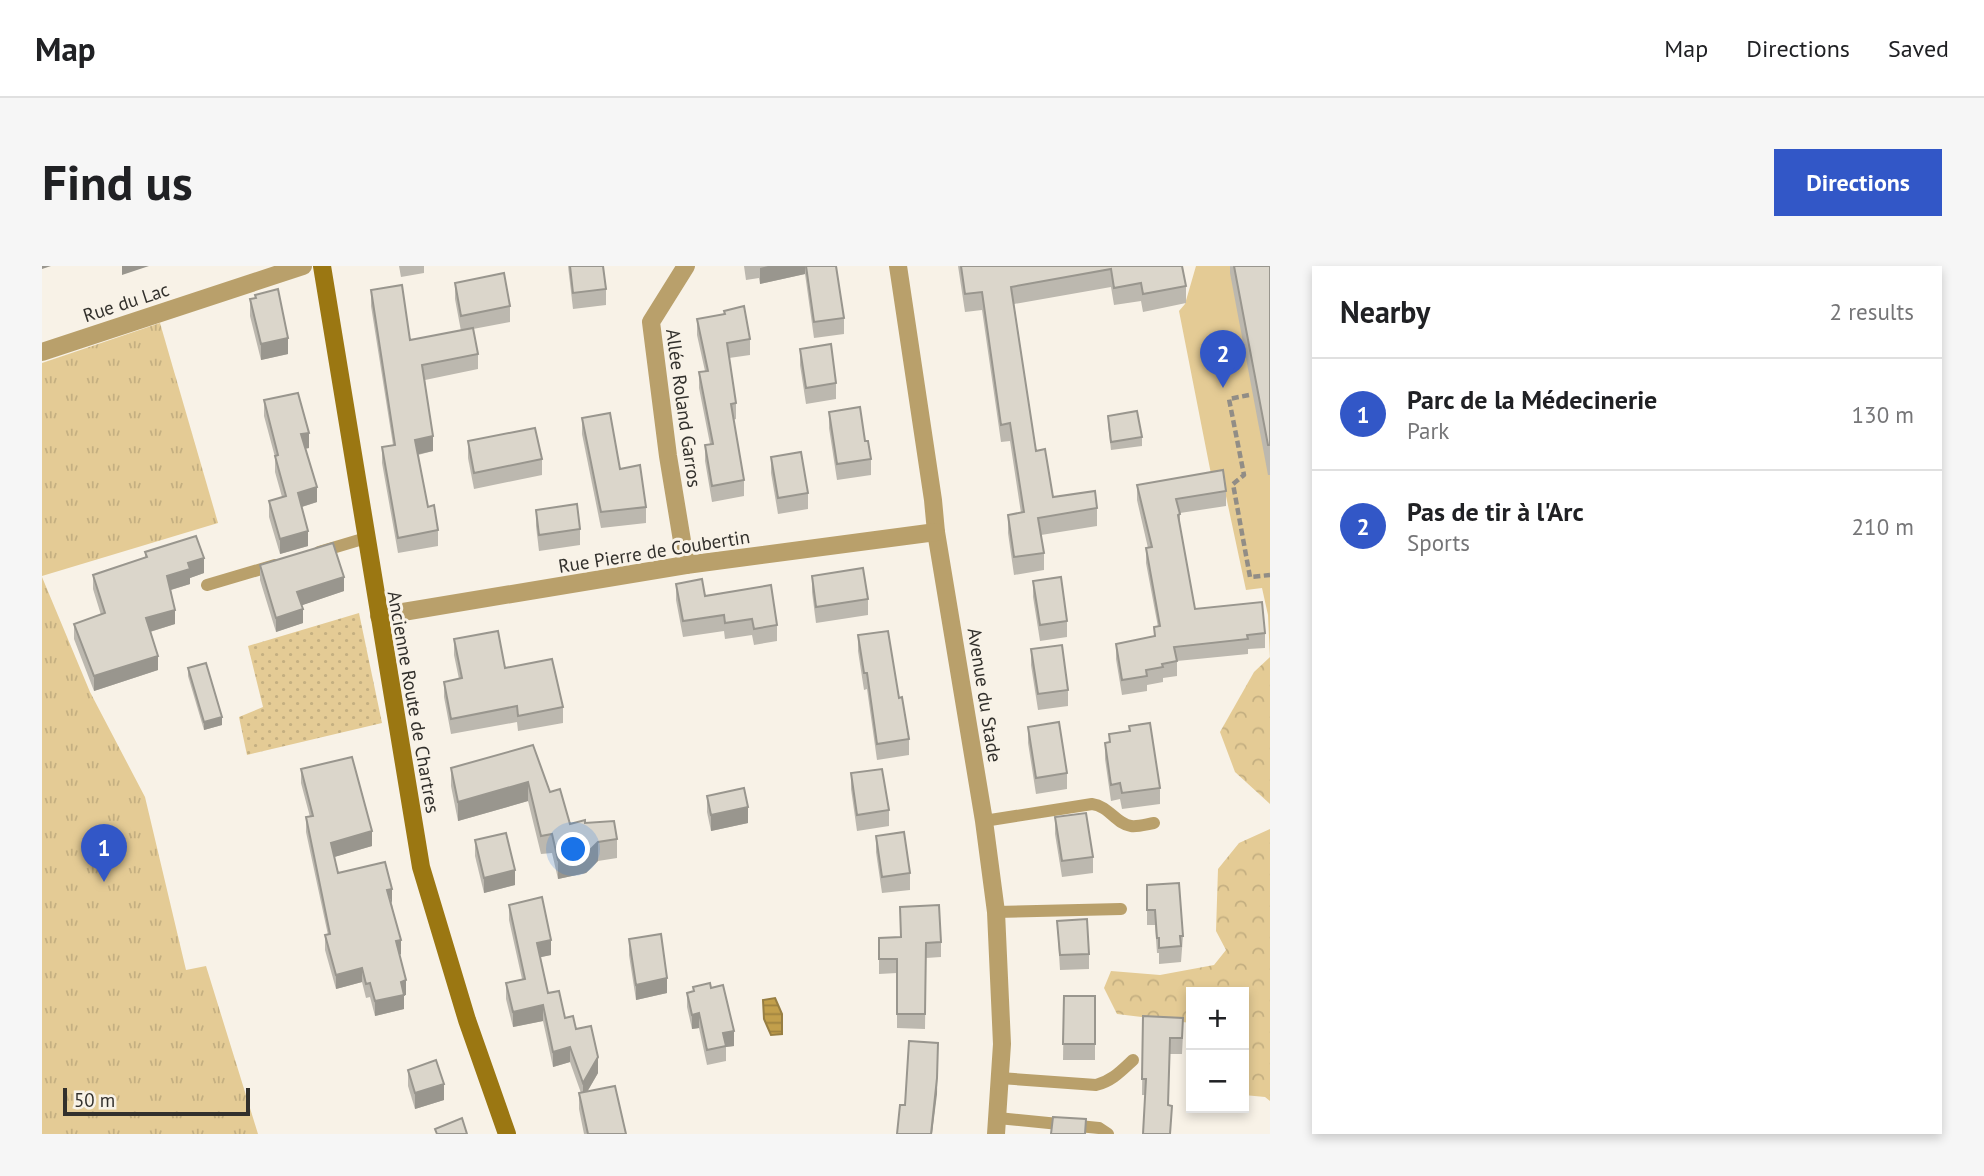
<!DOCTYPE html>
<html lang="en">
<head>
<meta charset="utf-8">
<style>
	:root { --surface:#fff; --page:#f6f6f6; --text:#202124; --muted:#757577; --line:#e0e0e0; --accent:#3257c7 }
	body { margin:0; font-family:"PT Sans",sans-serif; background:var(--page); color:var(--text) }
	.controls { position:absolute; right:21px; bottom:21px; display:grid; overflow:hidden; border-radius:0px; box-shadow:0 4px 10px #0003 }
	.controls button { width:63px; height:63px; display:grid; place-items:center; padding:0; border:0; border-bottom:2px solid var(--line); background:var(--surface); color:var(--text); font:35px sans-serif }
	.scale { position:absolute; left:21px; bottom:18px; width:187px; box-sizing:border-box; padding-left:7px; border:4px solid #32302c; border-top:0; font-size:19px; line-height:24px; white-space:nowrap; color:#32302c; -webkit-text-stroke:5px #f8f2e7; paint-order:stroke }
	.you { position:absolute; left:532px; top:584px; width:24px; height:24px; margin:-18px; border:5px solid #fff; border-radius:50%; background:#1a73e8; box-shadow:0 0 0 10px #1a73e833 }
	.badge { display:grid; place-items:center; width:46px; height:46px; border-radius:50%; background:var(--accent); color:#fff; font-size:23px; font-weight:700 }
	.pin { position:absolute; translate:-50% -58px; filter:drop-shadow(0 2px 4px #0008) }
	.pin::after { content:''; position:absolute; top:37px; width:24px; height:21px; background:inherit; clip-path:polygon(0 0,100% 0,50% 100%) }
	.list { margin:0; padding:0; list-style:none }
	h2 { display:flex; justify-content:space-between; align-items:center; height:91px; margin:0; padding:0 28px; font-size:30px }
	h2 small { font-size:23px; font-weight:400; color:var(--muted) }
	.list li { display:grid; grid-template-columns:46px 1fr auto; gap:21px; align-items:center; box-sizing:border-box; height:112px; padding:0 28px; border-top:2px solid var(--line) }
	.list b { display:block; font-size:26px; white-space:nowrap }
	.list p { margin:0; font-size:23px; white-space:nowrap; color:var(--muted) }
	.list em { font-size:23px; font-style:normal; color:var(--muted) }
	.map { position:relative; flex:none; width:1228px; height:868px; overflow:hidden; border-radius:0px }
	header { display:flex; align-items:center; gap:42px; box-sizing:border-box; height:98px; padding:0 35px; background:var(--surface); border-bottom:2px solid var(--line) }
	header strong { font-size:33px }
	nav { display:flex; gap:38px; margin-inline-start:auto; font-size:24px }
	.intro { display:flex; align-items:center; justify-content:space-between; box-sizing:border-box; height:168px; padding:0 42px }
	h1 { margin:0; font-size:49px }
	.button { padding:18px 32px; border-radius:0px; background:var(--accent); color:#fff; font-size:24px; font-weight:700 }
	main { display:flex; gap:42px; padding:0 42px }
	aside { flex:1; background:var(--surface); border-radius:0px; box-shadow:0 4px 10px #0003 }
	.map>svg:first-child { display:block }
	.grass { fill:url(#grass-dots) }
	.forest { fill:url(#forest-crowns) }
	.park { fill:url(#park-tufts) }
	.pitch { fill:#e4cb95 }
	.water { fill:url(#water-rules); stroke:#977e42; stroke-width:2 }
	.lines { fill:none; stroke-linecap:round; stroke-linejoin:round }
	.path { stroke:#918d86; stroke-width:4.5; stroke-dasharray:7 3.5; stroke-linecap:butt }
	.lane { stroke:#b9a06b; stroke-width:12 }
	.street { stroke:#b9a06b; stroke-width:18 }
	.secondary { stroke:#9b7712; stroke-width:18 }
	.wall { fill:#bcb8af }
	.shaded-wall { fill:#99968e }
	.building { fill:#dbd6cb; stroke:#99968e; stroke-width:2 }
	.labels { text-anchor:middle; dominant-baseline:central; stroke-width:6; stroke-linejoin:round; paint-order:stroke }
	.street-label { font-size:19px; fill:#32302c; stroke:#f8f2e7 }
</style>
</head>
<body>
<header>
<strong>Map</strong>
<nav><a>Map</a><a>Directions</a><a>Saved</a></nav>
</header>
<div class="intro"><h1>Find us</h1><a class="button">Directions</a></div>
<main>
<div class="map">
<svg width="1228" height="868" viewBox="0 0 1228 868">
	<defs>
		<pattern id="grass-dots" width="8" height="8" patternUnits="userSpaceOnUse" patternTransform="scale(1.75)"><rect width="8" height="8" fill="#e4cb95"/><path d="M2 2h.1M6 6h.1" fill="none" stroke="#c4af81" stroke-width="1.8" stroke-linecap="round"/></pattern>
		<pattern id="forest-crowns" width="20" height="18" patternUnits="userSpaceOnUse" patternTransform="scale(1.75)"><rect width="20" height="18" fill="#e4cb95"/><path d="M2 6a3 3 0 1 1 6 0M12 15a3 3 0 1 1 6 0" fill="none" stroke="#c4af81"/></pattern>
		<pattern id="park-tufts" width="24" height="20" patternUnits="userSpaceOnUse" patternTransform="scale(1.75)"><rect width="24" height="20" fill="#e4cb95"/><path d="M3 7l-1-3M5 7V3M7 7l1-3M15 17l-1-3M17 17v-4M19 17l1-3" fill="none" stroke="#c4af81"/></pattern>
		<pattern id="water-rules" width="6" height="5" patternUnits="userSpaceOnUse" patternTransform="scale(1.75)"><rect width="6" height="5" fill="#c29f4b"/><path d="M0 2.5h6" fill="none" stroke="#9e823f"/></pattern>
	</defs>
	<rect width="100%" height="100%" fill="#f8f2e7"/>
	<path class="grass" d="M317,347l23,110 -135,32 -8,-38 24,-10 -15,-61z"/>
	<g class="forest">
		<path d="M1228,391v147l-35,-32 -15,-40 34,-60z"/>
		<path d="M1228,563v272l-5,-4 -21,-2v-103h-53v31l-74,-9 -13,-26 7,-17 49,4 54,-10 12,-15 -10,-19 2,-62 21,-26z"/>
	</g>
	<g class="park">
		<path d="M118,57l58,200 -176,53v-213z"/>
		<path d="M0,311l48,115 55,105 41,173 20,-4 52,168h-216z"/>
	</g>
	<path class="pitch" d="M1154,0h74v393l-2,-44 -6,-27 -16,2 -23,-108 -12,-8 -32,-163 6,-7z"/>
	<path class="water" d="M733,732l7,16v20l-11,1 -7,-16 -1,-19z"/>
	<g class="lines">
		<path class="path" d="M1207,129l-20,4 15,76 -11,9 17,93 20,-2"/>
		<g class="lane">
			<path d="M277,286l47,-14"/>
			<path d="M165,319l68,-20"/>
			<path d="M942,555l108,-17c17,2 24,20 39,22 7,1 16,-2 23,-3"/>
			<path d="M954,646l125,-3"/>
			<path d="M958,812l96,7c16,-4 25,-14 37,-25"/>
			<path d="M956,852l101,10 9,6"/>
		</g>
		<g class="street">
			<path d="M644,0l-35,56 17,134 18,109"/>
			<path d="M856,0l35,234 3,32 48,289 12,91 6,132 -6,90"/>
			<path d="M0,86l261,-86"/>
			<path d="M337,350l307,-51 250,-33"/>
		</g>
		<path class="secondary" d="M280,0l99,601 46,153 40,114"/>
	</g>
	<g class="wall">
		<path d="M357,0h25v7l-23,4z"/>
		<path d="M526,0h35l3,23v16l-33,4z"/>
		<path d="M702,0h92l8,52v16l-30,4 -9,-64 -45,10 -1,-6 -13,2z"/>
		<path d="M916,0h224l4,20v17l-43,9 -2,-11 -27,4 -3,-18 -97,17 22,147 17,46 44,11v18l-56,9 3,18v17l-30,5 -6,-42v-18l13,-2 -11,-72 -9,1 -19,-132 -17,2z"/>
		<path d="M1188,0h40v209h-2l-38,-202z"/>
		<path d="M413,17l55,23v16l-37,7 5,25v15l-53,11 8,71 -15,4 10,52 10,23v16l-40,7 -16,-90v-16l11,-2 -22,-139v-16l39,50 51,-9 -6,-32z"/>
		<path d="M213,29l33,59 -27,6 -11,-44v-17l5,-1z"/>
		<path d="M682,45l26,28v16l-21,3 7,45v16l-3,1 11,60v16l-32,6 -7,-41v-16l5,-1 -11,-56v-16l6,-1 -8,-36v-16l27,-4z"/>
		<path d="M758,83l36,34v16l-30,5 -6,-39z"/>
		<path d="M222,134l45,48 -4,1 12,53 -15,5 6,39 -28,8 -11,-37v-16l13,-4 -7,-25v-15l-11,-41z"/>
		<path d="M787,146l36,29 6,18v16l-34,5 -8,-52z"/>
		<path d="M1066,150l34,21v9l-31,4 -3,-26z"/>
		<path d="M540,152l38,51 26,38v16l-45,5 -19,-94z"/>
		<path d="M426,175l74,18v16l-68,14 -6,-31z"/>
		<path d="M729,191l37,36v16l-30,5 -7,-41z"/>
		<path d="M1095,219l89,6v15l-46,7v15l15,81 70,24v15l-17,1v5l-71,7v15l-14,2v4l-16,3v6l-25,4 -6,-36v-15l38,-8v-9h4l-12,-64v-15h2l-11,-48z"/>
		<path d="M494,244l44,19v16l-41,6 -3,-25z"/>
		<path d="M103,286l59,21 -14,5v6l-19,6 4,34 -25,8 8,38 -64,21 -20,-52v-15l27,-9 -8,-26v-14l52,-17z"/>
		<path d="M218,299l84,26 -42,14 1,18 -27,9 -16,-52z"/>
		<path d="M770,310l56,23v16l-52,8 -4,-31z"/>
		<path d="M991,315l34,40v16l-27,4 -7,-44z"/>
		<path d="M634,318l101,41v16l-23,4 -2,-10 -27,4 -1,-8 -41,6 -7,-37z"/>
		<path d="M816,369l41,63 10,41v16l-32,5 -10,-71 -3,1 -6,-39z"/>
		<path d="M412,373l51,29 58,39v16l-45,8 -1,-9 -66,12 -7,-37v-15l15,-3 -5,-24z"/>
		<path d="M989,383l37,41v16l-30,4 -7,-45z"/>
		<path d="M146,402l34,57 -18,5 -16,-54z"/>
		<path d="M1087,460l31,62v16l-38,5 -2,-10 -9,2 -6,-42v-16l4,-1v-8l20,-3z"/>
		<path d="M986,461l39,46v16l-31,5 -8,-51z"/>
		<path d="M491,479l17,47 20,32 15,-1 32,16v19l-19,3 -12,12 -28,6 -6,-26 -11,1 -13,-53 -70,20 -7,-35v-18z"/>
		<path d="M259,503l71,77 -38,11 4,16 54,31 9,50 -1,1 6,40h-2v14l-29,7 -5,-19 -4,1 -4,-16 -26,7 -11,-39v-15h3l-22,-103v-15h4l-9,-34z"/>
		<path d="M809,507l38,37v16l-32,5 -6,-42z"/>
		<path d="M665,530l41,27 -37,8 -4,-19z"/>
		<path d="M1013,551l38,40v16l-31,4 -7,-43z"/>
		<path d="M834,570l34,37v17l-28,3 -6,-41z"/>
		<path d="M433,574l40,45 -31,8 -9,-37z"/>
		<path d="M1105,619l36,51 -2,26 -22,2v-11h-2l-2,-28h-8z"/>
		<path d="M467,639l42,50 -11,2 8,36 17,25 11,11 22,44 -11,19 39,42h-42l-5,-25v-16h2l-11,-31 -17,5 -10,-46 -30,6 -7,-28v-16l16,-4 -13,-59z"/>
		<path d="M1015,655l32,33v15l-29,1z"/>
		<path d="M837,672l62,4v15l-15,1 -1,71 -28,-1v-55l-18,1z"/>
		<path d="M587,673l38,54 -31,7 -7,-45z"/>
		<path d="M651,721l41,59 -8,1v14l-19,4 -8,-37 -7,1 -5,-22v-14l6,-2z"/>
		<path d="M1022,730h31v64h-32z"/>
		<path d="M1101,750l40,18 -1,20h-12l-2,51 4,17 -27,-27h-3z"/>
		<path d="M366,804l36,30 -29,9 -7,-23z"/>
	</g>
	<g class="shaded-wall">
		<path d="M0,0h9l-9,3z"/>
		<path d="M80,0h27l-27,9z"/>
		<path d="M726,0h37v8l-45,10v-16z"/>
		<path d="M246,72v16l-27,6v-16z"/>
		<path d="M267,167v15l-8,1v-15z"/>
		<path d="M391,170v15l-18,4v-15z"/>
		<path d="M275,221v15l-19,6v-15z"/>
		<path d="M266,265v15l-28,8v-15z"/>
		<path d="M162,292v15l-14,5v6l-23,7v-15l21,-13z"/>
		<path d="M302,311v14l-47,16v-15z"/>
		<path d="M261,343v14l-27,9v-14z"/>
		<path d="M133,344v14l-29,9v-15z"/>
		<path d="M116,390v14l-64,21v-15z"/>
		<path d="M180,451v8l-18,5v-8z"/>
		<path d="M486,516v19l-70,20v-19z"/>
		<path d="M706,541v16l-37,8v-16z"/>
		<path d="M330,565v15l-41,12v-15z"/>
		<path d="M556,576v19l-12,12 -28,6v-19z"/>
		<path d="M473,604v15l-31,8v-15z"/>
		<path d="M350,623v15l-5,-14z"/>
		<path d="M359,674v14l-5,2v-15z"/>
		<path d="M509,674v15l-14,3v-15z"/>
		<path d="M320,702v14l-26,7v-14z"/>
		<path d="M625,712v15l-31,7v-15z"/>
		<path d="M364,714v15h-2v14l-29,7v-15l26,-19z"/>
		<path d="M501,739v16l-30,6v-15z"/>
		<path d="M657,747v15l-7,1v-14z"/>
		<path d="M692,765v15l-8,1 -3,-14z"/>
		<path d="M896,777l-1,51 -5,40h-1z"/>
		<path d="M528,781v15l-17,5v-15z"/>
		<path d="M556,791v16l-15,26v-16z"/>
		<path d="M402,818v16l-29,9v-16z"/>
	</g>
	<g class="building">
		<path d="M528,0h33l3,23 -33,4z"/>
		<path d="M764,0h30l8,52 -30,4z"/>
		<path d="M919,0h221l4,20 -43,8 -2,-11 -27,5 -3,-19 -100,18 25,164 9,-2 8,48 42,-6 2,17 -59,10 6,35 -30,4 -6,-42 16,-3 -14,-89 -9,2 -19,-133 -17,2z"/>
		<path d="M1192,0h36v179h-2z"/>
		<path d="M462,7l6,33 -49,10 -6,-33z"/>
		<path d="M360,19l8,55 63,-12 5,26 -56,11 11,71 -18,4 13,67 6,-2 4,25 -40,8 -16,-91 13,-2 -24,-155z"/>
		<path d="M236,23l10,49 -27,6 -11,-45 6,-1 -1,-3z"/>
		<path d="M702,40l6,33 -23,4 9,60 -5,1 13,76 -32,6 -7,-41 8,-1 -14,-72 9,-1 -11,-52 28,-5 -1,-3z"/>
		<path d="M789,78l5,39 -30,5 -6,-39z"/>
		<path d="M256,127l11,40 -8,1 16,53 -19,6 10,38 -28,8 -11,-38 17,-5 -11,-40 3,-1 -14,-55z"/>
		<path d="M818,141l5,34h3l3,18 -34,5 -8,-52z"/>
		<path d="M1095,145l5,26 -31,5 -3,-26z"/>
		<path d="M568,147l10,56 20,-4 6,42 -45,5 -19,-94z"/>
		<path d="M493,162l7,31 -68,14 -6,-32z"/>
		<path d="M759,186l7,41 -30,5 -7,-41z"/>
		<path d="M1181,204l3,21 -50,8 4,15 -2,1 17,94 67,-7 3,31 -18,2 1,4 -74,8 3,14 -15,3 1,3 -17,3 1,6 -25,4 -6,-36 39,-8 -1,-9 6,-1 -14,-78 6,-1 -15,-62z"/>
		<path d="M535,238l3,25 -41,6 -3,-25z"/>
		<path d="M154,270l8,22 -16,5 2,6 -23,7 8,34 -29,8 12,38 -64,20 -20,-52 31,-11 -12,-38 54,-18 -2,-5z"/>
		<path d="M291,277l11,34 -47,15 6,17 -27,9 -16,-53z"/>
		<path d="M821,302l5,31 -52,8 -4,-31z"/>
		<path d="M1019,311l6,44 -27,4 -7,-44z"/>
		<path d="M660,313l3,17 66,-11 6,40 -23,4 -2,-10 -27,4 -1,-8 -41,6 -7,-37z"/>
		<path d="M456,365l7,37 47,-9 11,48 -45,9 -1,-10 -66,13 -7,-37 18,-4 -8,-39z"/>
		<path d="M846,365l11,67 3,-1 7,42 -32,5 -10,-71h-3l-6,-38z"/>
		<path d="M1020,379l6,45 -30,4 -7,-45z"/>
		<path d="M164,397l16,54 -18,5 -16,-54z"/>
		<path d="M1017,456l8,51 -31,5 -8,-51z"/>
		<path d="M1108,457l10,65 -38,5 -2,-10 -9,2 -6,-42 5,-1 -1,-8 21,-3 -1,-5z"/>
		<path d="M491,479l17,47 10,-3 10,35 15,-4v3l29,-2 3,18 -19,3 -12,12 -28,6 -6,-26 -11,2 -13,-54 -70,20 -7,-34z"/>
		<path d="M310,491l20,74 -41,12 7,30 47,-11 7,27 -5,1 14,50 -5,1 10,39 -5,2 3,13 -29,6 -5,-18 -4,1 -4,-16 -26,7 -11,-40 5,-1 -24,-117 7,-1 -12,-47z"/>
		<path d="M840,503l7,41 -32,5 -6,-42z"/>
		<path d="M702,522l4,19 -37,8 -4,-19z"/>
		<path d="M1044,547l7,44 -31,4 -7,-44z"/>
		<path d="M862,566l6,41 -28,4 -6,-41z"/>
		<path d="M464,567l9,37 -31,8 -9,-38z"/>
		<path d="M1137,617l4,53h-3l1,10 -22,2v-10h-2l-2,-28h-8v-25z"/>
		<path d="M500,631l9,43 -14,3 11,50 11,-2 6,27 8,-2 3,13 15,-3 7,31 -15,26 -13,-36 -17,5 -10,-47 -30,7 -7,-29 19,-4 -16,-74z"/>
		<path d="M897,639l2,37 -15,1 -1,71h-28v-55h-18v-21l22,-1 -1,-30z"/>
		<path d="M1045,653l2,35 -29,1 -3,-34z"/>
		<path d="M619,668l6,44 -31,7 -7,-46z"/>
		<path d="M668,717l1,5 12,-3 11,46 -11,2 3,13 -19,4 -8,-37 -7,2 -5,-22 7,-2 -1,-4z"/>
		<path d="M1022,730h31v48h-32z"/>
		<path d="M1101,750l40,2 -1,20h-12l-2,67 4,1 -2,28h-27l3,-55h-4z"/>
		<path d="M867,775l29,2 -1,35 -6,56h-34l3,-29h5z"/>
		<path d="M394,794l8,24 -29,9 -7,-23z"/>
		<path d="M573,820l11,48h-38l-9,-41z"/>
		<path d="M1011,851l33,2 -1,15h-34z"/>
		<path d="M420,852l5,16h-30l-2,-5z"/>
	</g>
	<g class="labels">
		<g class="street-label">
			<text transform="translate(84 36) rotate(-18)">Rue du Lac</text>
			<text transform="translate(642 142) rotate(82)">Allée Roland Garros</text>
			<text transform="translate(612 285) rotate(-9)">Rue Pierre de Coubertin</text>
			<text transform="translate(943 429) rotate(81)">Avenue du Stade</text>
			<text transform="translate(372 436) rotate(80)">Ancienne Route de Chartres</text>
		</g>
	</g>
</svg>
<div class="controls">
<button>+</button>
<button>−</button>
</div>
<div class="scale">50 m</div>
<div class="you"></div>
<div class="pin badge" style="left:62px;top:616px">1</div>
<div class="pin badge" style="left:1181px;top:122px">2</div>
</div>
<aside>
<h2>Nearby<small>2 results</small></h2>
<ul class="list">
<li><span class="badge">1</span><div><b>Parc de la Médecinerie</b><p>Park</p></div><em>130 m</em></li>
<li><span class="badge">2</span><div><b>Pas de tir à l'Arc</b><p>Sports</p></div><em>210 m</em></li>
</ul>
</aside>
</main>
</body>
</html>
